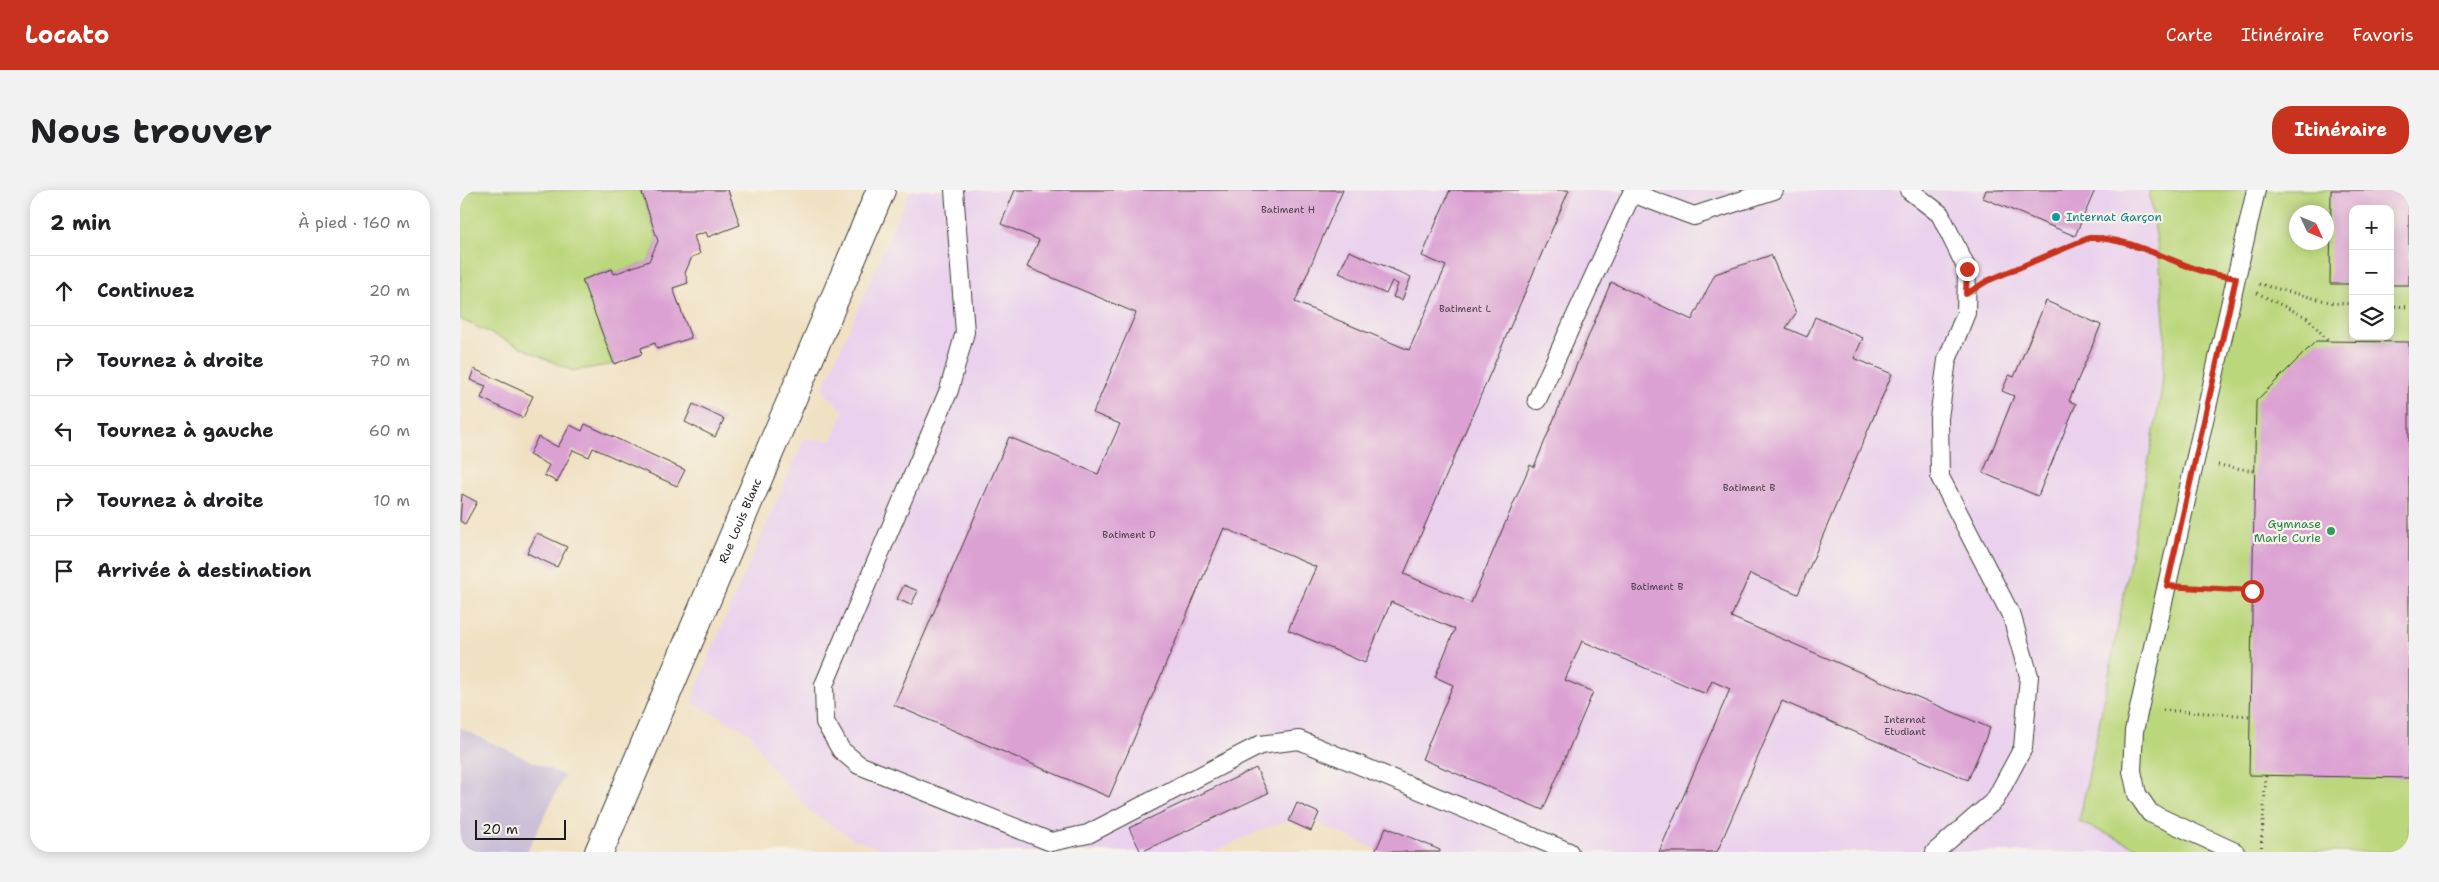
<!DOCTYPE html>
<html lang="fr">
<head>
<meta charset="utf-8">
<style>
	:root { --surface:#fff; --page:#f2f2f2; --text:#202124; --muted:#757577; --line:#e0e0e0; --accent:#c8321e }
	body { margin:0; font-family:"Shantell Sans",sans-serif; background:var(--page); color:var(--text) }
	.controls { position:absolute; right:15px; top:15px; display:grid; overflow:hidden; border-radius:10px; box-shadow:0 2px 12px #0003 }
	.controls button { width:45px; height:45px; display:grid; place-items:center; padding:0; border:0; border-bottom:1px solid var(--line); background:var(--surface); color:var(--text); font:25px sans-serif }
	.compass { position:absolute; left:1829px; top:15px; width:45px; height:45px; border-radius:50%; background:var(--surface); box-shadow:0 2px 12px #0003; rotate:134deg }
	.scale { position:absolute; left:15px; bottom:12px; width:91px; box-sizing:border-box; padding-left:5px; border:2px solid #1c1c1c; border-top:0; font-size:14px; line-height:18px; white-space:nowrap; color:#1c1c1c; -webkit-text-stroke:4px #f7f3e8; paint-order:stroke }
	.stop { position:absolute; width:15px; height:15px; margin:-11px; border:4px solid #c8321e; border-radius:50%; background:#fff }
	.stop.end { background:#c8321e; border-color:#fff; box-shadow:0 1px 5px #0008 }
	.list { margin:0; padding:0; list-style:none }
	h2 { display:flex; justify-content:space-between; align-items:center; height:65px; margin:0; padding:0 20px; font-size:21px }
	h2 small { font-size:16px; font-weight:400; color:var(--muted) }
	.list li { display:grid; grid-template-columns:32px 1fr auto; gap:15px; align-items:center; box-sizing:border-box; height:70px; padding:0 20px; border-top:1px solid var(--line) }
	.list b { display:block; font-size:19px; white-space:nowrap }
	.list em { font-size:16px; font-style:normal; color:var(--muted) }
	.icon { flex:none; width:28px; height:28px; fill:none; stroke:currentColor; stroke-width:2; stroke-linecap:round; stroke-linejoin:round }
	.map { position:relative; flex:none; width:1949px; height:662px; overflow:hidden; border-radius:20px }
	header { display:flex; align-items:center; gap:30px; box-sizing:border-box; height:70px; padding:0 25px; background:var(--accent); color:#fff }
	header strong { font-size:24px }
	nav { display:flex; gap:28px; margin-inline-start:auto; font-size:18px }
	.intro { display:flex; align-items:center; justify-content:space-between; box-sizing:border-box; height:120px; padding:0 30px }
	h1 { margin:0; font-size:35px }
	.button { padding:12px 22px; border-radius:20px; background:var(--accent); color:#fff; font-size:18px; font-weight:700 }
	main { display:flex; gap:30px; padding:0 30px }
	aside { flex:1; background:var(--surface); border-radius:20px; box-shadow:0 2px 12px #0003 }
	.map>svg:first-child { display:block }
	.built { fill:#ead1ed }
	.industrial { fill:#cabfd7 }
	.green { fill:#bbd77c; stroke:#6c7a4c; fill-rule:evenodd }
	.building { fill:#dba1d3 }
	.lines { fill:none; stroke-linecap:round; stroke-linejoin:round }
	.lane-casing { stroke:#3c3a35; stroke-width:20 }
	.secondary-casing { stroke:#3c3a35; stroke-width:30 }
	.path { stroke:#3c3a35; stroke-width:3; stroke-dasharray:1 4; stroke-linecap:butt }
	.lane { stroke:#fff; stroke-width:18 }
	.secondary { stroke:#fff; stroke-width:28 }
	.route { stroke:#c8321e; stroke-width:6 }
	.culture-dot { fill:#0f9aa8; stroke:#f7f3e8; stroke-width:2 }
	.leisure-dot { fill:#2e9e5b; stroke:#f7f3e8; stroke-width:2 }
	.labels { text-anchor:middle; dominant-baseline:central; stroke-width:4.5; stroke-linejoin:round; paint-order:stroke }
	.number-label { font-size:10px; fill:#4c3d4a }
	.culture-label { font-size:12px; fill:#0d838f; stroke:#f7f3e8; text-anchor:start }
	.street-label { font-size:12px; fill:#1c1c1c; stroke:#f7f3e8 }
	.leisure-label { font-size:12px; fill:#27864d; stroke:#f7f3e8; text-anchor:end }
</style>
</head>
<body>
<header>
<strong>Locato</strong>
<nav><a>Carte</a><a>Itinéraire</a><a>Favoris</a></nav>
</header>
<div class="intro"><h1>Nous trouver</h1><a class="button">Itinéraire</a></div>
<main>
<aside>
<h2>2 min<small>À pied · 160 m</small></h2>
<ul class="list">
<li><svg class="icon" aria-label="ahead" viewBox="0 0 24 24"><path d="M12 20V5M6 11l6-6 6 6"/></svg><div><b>Continuez</b></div><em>20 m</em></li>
<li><svg class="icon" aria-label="right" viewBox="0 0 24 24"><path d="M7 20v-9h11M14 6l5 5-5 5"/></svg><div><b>Tournez à droite</b></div><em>70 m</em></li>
<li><svg class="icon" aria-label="left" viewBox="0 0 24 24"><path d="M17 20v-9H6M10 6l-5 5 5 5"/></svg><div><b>Tournez à gauche</b></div><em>60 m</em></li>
<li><svg class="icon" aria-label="right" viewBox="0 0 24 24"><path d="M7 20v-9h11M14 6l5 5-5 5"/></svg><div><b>Tournez à droite</b></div><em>10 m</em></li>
<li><svg class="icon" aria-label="arrive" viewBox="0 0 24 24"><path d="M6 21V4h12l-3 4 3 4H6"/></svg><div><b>Arrivée à destination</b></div></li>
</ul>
</aside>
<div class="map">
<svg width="1949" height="662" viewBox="0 0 1949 662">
	<rect width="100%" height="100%" fill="#f7f3e8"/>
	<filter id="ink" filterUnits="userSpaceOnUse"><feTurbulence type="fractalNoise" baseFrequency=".02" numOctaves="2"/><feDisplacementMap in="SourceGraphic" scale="10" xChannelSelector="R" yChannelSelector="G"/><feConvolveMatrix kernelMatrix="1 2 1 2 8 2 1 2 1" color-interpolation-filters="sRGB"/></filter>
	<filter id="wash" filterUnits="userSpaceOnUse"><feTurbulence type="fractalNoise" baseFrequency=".0096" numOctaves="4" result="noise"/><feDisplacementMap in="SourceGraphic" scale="20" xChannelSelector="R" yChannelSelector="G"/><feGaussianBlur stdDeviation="1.12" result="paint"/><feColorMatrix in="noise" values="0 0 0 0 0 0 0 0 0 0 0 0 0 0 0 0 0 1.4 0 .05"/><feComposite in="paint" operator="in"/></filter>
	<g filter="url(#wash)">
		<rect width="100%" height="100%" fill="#f0e1c3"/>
		<path class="built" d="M450,0h1239l10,64 6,80 -3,54 -53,287 -30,147 68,30h-772l1,-3 -60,-27 -5,9 -22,-10 -23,7 -53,24h-324l-36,-13 -42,-27 -39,-43 -22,-36 -58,-31 19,-51 93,-212 28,1 12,-29 -22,-20z"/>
		<path class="industrial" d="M0,538l104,48 -37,76h-67z"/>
		<g class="green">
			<path d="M1,0h180l17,51 -9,20 -35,13 -2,-5 -29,11 31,84 -42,7 -112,-52z"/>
			<path d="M1689,0h260v662h-262l-68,-30 30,-147 53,-287 3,-54 -6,-80zM1893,19h37v127h-37zM1836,22h30v30h-30z"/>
		</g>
		<g id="blocks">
			<g class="building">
				<path d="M181,0h87l12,35 -32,12 -2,-5 -12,4 6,18 -8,3 -7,16 3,10 -15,5 18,50 -34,11 -2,-6 -14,5 1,6 -28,10 -32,-84 30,-11 2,5 35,-13 9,-20z"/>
				<path d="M555,0h328l-48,112 114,48 37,-84 -24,-10 28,-66h119l-165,384 67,29 59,-138 4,2 77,-185 81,38 23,-46 56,-19 25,58 -10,15 21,9 8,-20 48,21 -9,20 38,16 -94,220 -48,-20 -19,43 259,111 -22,52 -186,-79 -65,151h-58l71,-163 -18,-8 -6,13 -124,-53 -17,39 28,12 -50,118 -121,-51 31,-74 -18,-8 20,-48 -64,-27 -26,61 -77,-33 28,-63 -92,-39 -115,269 -215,-92 115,-268 89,37 22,-50 -27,-11 43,-100 -109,-46 12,-27 -38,-16z"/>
				<path d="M1526,0h109l-20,46 -92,-38z"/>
				<path d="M1871,0h78v95h-19v-76h-37v75h-23z"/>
				<path d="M889,61l62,26 -9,23 -9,-3 5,-13 -6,-3 -6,13 -47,-21z"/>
				<path d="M1586,111l55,24 -32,76 7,3 -38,92 -55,-23 31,-77 -12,-5 7,-16 5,2z"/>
				<path d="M1856,151l93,1v436l-160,-3 7,-374z"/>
				<path d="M14,179l59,27 -10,22 -42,-20 5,-12 -16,-6z"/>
				<path d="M233,214l31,15 -9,18 -30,-15z"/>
				<path d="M125,234l100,46 -8,16 -84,-38 -4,9 -16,-7 -16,32 -13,-7 5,-10 -20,-10 9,-18 20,10 12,-22 12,6z"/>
				<path d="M2,304l15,8 -12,22 -5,-3z"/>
				<path d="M77,343l30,14 -10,20 -30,-14z"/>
				<path d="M444,395l14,6 -7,14 -14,-6z"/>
				<path d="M796,578l12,25 -127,59 -12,-24z"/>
				<path d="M837,613l22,10 -8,18 -22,-10z"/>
				<path d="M926,637l54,23v2h-65z"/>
			</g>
		</g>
	</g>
	<g filter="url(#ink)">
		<use href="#blocks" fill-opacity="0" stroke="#3c3a35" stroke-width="1"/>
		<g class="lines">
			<g class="lane-casing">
				<g id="lane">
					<path d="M494,0l11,142 -16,58 -125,295 1,37 16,28 18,15 192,77 37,-8 172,-89 39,-5 270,112"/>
					<path d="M1173,0l-1,3 62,23 80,-26"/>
					<path d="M1449,0l31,24 27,55 -1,44 -19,47 -8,58 1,59 72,140 17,59 -6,72 -28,52 -60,52"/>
					<path d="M1077,210l95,-207"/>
					<path d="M1775,662l-85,-39 -13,-19 -5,-23 2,-40 122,-541"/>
				</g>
			</g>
			<g class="secondary-casing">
				<g id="secondary">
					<path id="s1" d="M139,662l282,-662"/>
				</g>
			</g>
			<g class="path">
				<path d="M1530,90l99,-42 13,-1 110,36"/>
				<path d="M1799,94l74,19 20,1"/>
				<path d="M1797,103l51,25 20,23"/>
				<path d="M1930,116l19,1"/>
				<path d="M1758,275l36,6"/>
				<path d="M1731,397l61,4"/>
				<path d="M1703,520l87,6"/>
				<path d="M1801,662l5,-76"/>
			</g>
			<use href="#lane" class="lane"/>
			<use href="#secondary" class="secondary"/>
		</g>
	</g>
	<g class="lines" filter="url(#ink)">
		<path class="route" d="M1507,79l-1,25 21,-13 102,-43c35,-2 76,21 110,32 12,5 25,6 37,8l-69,308 85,5"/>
	</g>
	<circle class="culture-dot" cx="1596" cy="27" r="5"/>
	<circle class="leisure-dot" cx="1871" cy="341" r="5"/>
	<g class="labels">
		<g class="number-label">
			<text x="828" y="19">Batiment H</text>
			<text x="1005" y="118">Batiment L</text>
			<text x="1289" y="297">Batiment B</text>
			<text x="669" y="344">Batiment D</text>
			<text x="1197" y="396">Batiment B</text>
			<text x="1445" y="529">Internat<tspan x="1445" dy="12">Etudiant</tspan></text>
		</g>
		<g class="culture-label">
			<text x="1606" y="27">Internat Garçon</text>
		</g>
		<g class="street-label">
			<text stroke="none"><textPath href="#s1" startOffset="360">Rue Louis Blanc</textPath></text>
		</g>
		<g class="leisure-label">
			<text x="1861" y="334">Gymnase<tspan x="1861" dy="14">Marie Curie</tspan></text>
		</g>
	</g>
</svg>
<div class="controls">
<button>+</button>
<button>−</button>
<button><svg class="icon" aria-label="layers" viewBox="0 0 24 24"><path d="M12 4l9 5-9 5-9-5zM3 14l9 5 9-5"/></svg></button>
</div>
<svg class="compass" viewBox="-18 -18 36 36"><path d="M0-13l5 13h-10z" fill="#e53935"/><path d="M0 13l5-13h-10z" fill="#757577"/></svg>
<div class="scale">20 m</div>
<div class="stop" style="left:1792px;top:401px"></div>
<div class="stop end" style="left:1507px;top:79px"></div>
</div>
</main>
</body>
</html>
